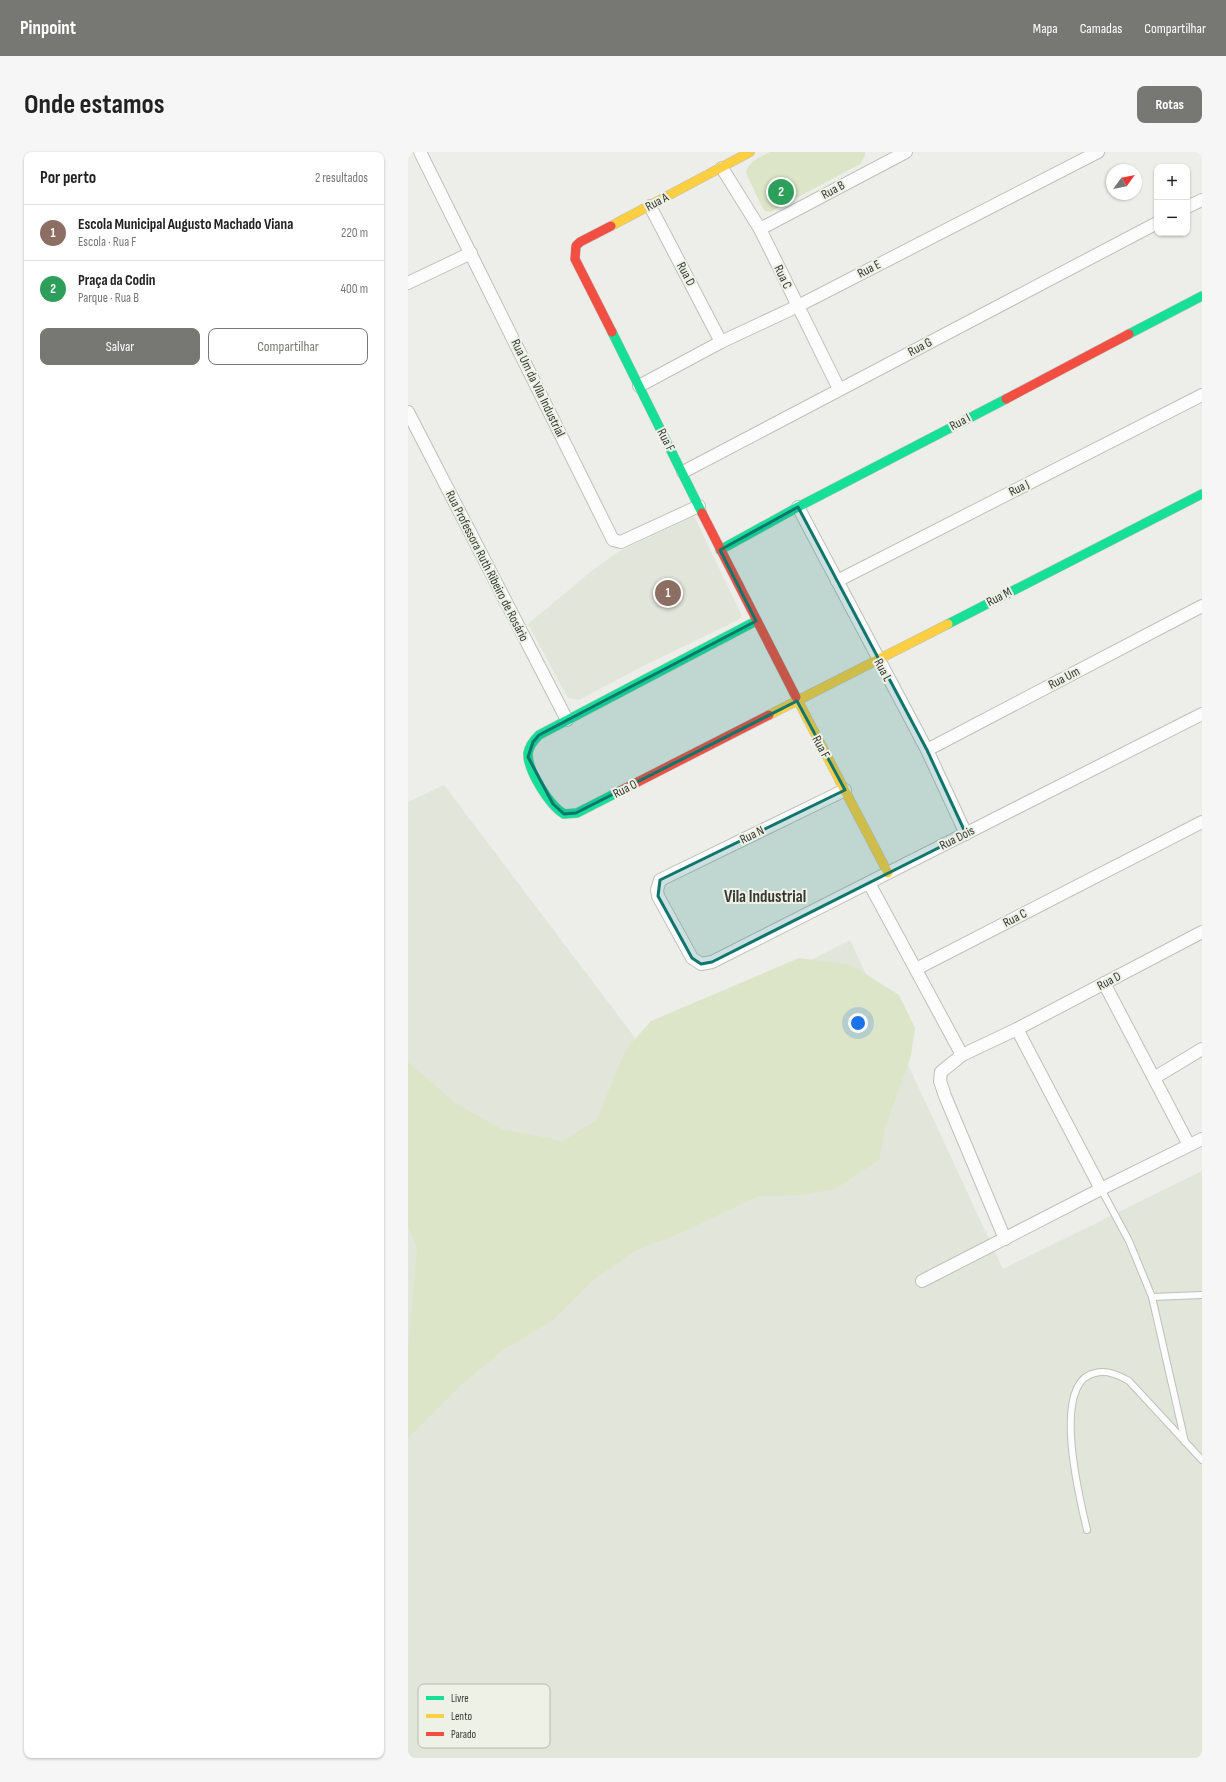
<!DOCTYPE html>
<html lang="pt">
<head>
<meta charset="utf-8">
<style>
	:root { --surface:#fff; --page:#f6f6f6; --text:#222; --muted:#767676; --line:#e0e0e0; --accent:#777873 }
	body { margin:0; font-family:"Sofia Sans Condensed",sans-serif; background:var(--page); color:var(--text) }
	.controls { position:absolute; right:12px; top:12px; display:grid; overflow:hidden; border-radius:8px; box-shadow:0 1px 3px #0004 }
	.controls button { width:36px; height:36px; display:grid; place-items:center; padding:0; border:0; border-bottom:1px solid var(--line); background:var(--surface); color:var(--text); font:20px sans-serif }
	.compass { position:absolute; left:698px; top:12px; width:36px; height:36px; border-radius:50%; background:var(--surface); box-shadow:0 1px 3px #0004; rotate:57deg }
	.you { position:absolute; left:450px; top:871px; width:14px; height:14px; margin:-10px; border:3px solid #fff; border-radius:50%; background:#1a73e8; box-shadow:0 0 0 6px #1a73e833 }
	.badge { display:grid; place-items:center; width:26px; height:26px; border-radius:50%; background:var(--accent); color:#fff; font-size:13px; font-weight:700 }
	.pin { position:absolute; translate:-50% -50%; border:2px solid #fff; box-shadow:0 1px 4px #0006 }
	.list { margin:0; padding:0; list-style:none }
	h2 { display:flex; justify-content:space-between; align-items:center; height:52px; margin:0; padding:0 16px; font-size:17px }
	h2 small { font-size:13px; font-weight:400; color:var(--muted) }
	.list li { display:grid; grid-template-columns:26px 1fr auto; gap:12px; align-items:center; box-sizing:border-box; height:56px; padding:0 16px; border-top:1px solid var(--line) }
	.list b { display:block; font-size:15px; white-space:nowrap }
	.list p { margin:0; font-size:13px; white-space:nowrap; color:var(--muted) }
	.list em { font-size:13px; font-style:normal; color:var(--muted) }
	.actions { display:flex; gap:8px; padding:12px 16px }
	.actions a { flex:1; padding:9px 0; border:1px solid var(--accent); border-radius:8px; text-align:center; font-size:14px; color:var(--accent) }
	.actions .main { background:var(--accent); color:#fff }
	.map { position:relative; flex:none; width:794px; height:1606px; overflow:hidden; border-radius:8px }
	header { display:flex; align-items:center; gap:24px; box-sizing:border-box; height:56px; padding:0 20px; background:var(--accent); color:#fff }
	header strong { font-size:19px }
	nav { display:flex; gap:22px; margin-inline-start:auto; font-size:14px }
	.intro { display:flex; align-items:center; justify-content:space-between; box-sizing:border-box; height:96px; padding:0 24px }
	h1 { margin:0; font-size:28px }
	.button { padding:10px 18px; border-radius:8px; background:var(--accent); color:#fff; font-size:14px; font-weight:700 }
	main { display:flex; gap:24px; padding:0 24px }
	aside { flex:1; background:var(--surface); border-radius:8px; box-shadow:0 1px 3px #0004 }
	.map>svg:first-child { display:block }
	.built { fill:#e2e5d9 }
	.green { fill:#dce5c7 }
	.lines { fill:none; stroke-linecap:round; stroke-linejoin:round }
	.lane-casing { stroke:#bfc0bb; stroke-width:8 }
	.street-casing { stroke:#bfc0bb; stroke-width:14 }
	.fast-casing { stroke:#bfc0bb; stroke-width:10 }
	.slow-casing { stroke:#bfc0bb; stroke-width:10 }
	.jam-casing { stroke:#bfc0bb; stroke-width:10 }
	.lane { stroke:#fcfcfc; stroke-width:6 }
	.street { stroke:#fcfcfc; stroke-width:12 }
	.fast { stroke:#16e098; stroke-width:9 }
	.slow { stroke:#ffcf43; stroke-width:9 }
	.jam { stroke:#f24e42; stroke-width:9 }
	.marked { fill:#0f766e; fill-opacity:0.2; stroke:#0f766e; stroke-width:3; stroke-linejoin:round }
	.labels { text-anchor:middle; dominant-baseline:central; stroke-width:4; stroke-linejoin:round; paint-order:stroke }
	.street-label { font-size:13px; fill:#373834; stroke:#eef1e6 }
	.district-label { font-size:17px; font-weight:bold; fill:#373834; stroke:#eef1e6 }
	.key { fill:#eef1e6; stroke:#b7bab1; stroke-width:1 }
	.key-label { font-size:11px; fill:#373834 }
</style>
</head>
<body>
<header>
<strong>Pinpoint</strong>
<nav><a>Mapa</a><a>Camadas</a><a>Compartilhar</a></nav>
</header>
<div class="intro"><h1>Onde estamos</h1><a class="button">Rotas</a></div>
<main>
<aside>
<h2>Por perto<small>2 resultados</small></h2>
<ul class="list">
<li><span class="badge" style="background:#8d6e63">1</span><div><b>Escola Municipal Augusto Machado Viana</b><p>Escola · Rua F</p></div><em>220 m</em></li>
<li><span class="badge" style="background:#2e9e5b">2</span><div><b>Praça da Codin</b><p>Parque · Rua B</p></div><em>400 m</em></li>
</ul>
<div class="actions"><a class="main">Salvar</a><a>Compartilhar</a></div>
</aside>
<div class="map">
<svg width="794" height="1606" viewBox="0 0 794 1606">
	<rect width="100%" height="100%" fill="#edeee9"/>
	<g class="built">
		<path d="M286,364l48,100 -4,4 -97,47 -62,33 -11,-2 -40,-74 65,-54 25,-18z"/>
		<path d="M36,633l198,262 208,-107 153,329 199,-98v587h-794v-956z"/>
	</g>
	<g class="green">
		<path d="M362,0h95v4l-5,8 -90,48 -5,-1 -3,-4 -16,-34c2,-12 15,-16 24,-21z"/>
		<path d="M391,806l52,7 48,30 16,33 -4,28 -26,72 -6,32 -44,29 -35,6 -42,1 -75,36 -48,19 -42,29 -40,40 -49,29 -43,36 -53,53v-86l9,-103 -9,-24v-163l46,40 47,27 62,12 34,-21 21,-53 11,-21 22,-25z"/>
	</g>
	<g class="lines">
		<g class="lane-casing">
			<g id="lane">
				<path d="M693,1037l28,52 23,56 33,145"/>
				<path d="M744,1145l50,-2"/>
				<path d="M679,1378c-7,-30 -37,-148 8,-157 13,-3 23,2 34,8l73,79"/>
			</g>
		</g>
		<g class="street-casing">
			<g id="street">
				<path d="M12,0l193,388 8,2 78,-36"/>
				<path d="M314,16l38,61 79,160"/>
				<path d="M242,54l71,136"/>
				<path d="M779,55l15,-7"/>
				<path d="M352,77l146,-77"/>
				<path d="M0,131l63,-30"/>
				<path d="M231,234l82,-44 77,-36 300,-154"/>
				<path d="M0,260l159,308"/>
				<path d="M275,320l474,-249"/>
				<path d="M390,355l129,243 39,84"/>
				<path d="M429,429l365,-186"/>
				<path d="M519,598l275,-144"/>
				<path d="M437,638l-185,90 -3,10 1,6 34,62 9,6 11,-2 490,-248"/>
				<path d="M461,731l93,172"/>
				<path d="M508,817l286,-147"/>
				<path d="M696,831l85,162"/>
				<path d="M609,877l84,160"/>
				<path d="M746,926l48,-29"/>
				<path d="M597,1087l-60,-143 -5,-15 1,-9 21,-17 55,-26 185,-97"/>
				<path d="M514,1129l179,-92 101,-50"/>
			</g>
		</g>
		<g class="fast-casing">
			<g id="fast">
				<path d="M204,180l90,181"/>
				<path d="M721,182l73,-38"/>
				<path d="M312,398l78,-43 208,-108"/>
				<path d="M540,472l254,-130"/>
				<path d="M214,638l-45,23 -13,1c-14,-8 -37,-44 -36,-61 1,-7 6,-13 11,-18l217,-114"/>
			</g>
		</g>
		<g class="slow-casing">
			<g id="slow">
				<path d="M203,74l139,-74"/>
				<path d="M388,545l92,176"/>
				<path d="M361,563l179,-91"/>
			</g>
		</g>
		<g class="jam-casing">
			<g id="jam">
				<path d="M203,74l-31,16 -4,4 -1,13 37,73"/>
				<path d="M598,247l123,-65"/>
				<path d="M294,361l94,184"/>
				<path d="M214,638l147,-75"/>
			</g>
		</g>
		<use href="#lane" class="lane"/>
		<use href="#street" class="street"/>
		<use href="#fast" class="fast"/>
		<use href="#slow" class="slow"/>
		<use href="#jam" class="jam"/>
	</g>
	<path class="marked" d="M390,355l129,243 39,84 -254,128 -11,2 -9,-6 -34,-62 2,-16 185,-90 -48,-89 -221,112 -12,1 -11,-10 -25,-47 5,-15 6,-7 217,-114 -36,-71z"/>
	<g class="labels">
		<g class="street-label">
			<text transform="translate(425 38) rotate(-28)">Rua B</text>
			<text transform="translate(249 50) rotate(-28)">Rua A</text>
			<text transform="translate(461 117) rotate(-27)">Rua E</text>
			<text transform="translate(278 122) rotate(62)">Rua D</text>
			<text transform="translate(375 125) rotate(64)">Rua C</text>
			<text transform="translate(512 195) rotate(-28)">Rua G</text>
			<text transform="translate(130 236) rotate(64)">Rua Um da Vila Industrial</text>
			<text transform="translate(552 270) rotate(-28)">Rua I</text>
			<text transform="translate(258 288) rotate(63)">Rua F</text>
			<text transform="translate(611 336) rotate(-27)">Rua J</text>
			<text transform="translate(79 414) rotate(63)">Rua Professora Ruth Ribeiro de Rosário</text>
			<text transform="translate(591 445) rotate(-27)">Rua M</text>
			<text transform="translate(475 518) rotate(62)">Rua L</text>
			<text transform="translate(656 526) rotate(-28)">Rua Um</text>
			<text transform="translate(413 595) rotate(62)">Rua F</text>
			<text transform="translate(217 637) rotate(-27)">Rua O</text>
			<text transform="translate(344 683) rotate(-26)">Rua N</text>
			<text transform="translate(549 686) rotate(-27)">Rua Dois</text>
			<text transform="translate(607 766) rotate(-27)">Rua C</text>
			<text transform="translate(701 829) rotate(-28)">Rua D</text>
		</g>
		<g class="district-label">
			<text x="357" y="745">Vila Industrial</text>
		</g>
	</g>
	<rect x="10" y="1532" width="132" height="64" rx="6" class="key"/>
	<rect x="18" y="1544" width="18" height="4" fill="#16e098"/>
	<rect x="18" y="1562" width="18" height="4" fill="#ffcf43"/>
	<rect x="18" y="1580" width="18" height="4" fill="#f24e42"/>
	<g class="key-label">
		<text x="43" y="1550">Livre</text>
		<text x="43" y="1568">Lento</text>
		<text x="43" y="1586">Parado</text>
	</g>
</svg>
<div class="controls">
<button>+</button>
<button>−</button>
</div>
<svg class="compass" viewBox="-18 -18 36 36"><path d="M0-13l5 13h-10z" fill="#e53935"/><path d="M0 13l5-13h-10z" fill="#767676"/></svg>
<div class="you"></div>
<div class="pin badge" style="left:260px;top:441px;background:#8d6e63">1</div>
<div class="pin badge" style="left:373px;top:40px;background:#2e9e5b">2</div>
</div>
</main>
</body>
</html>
